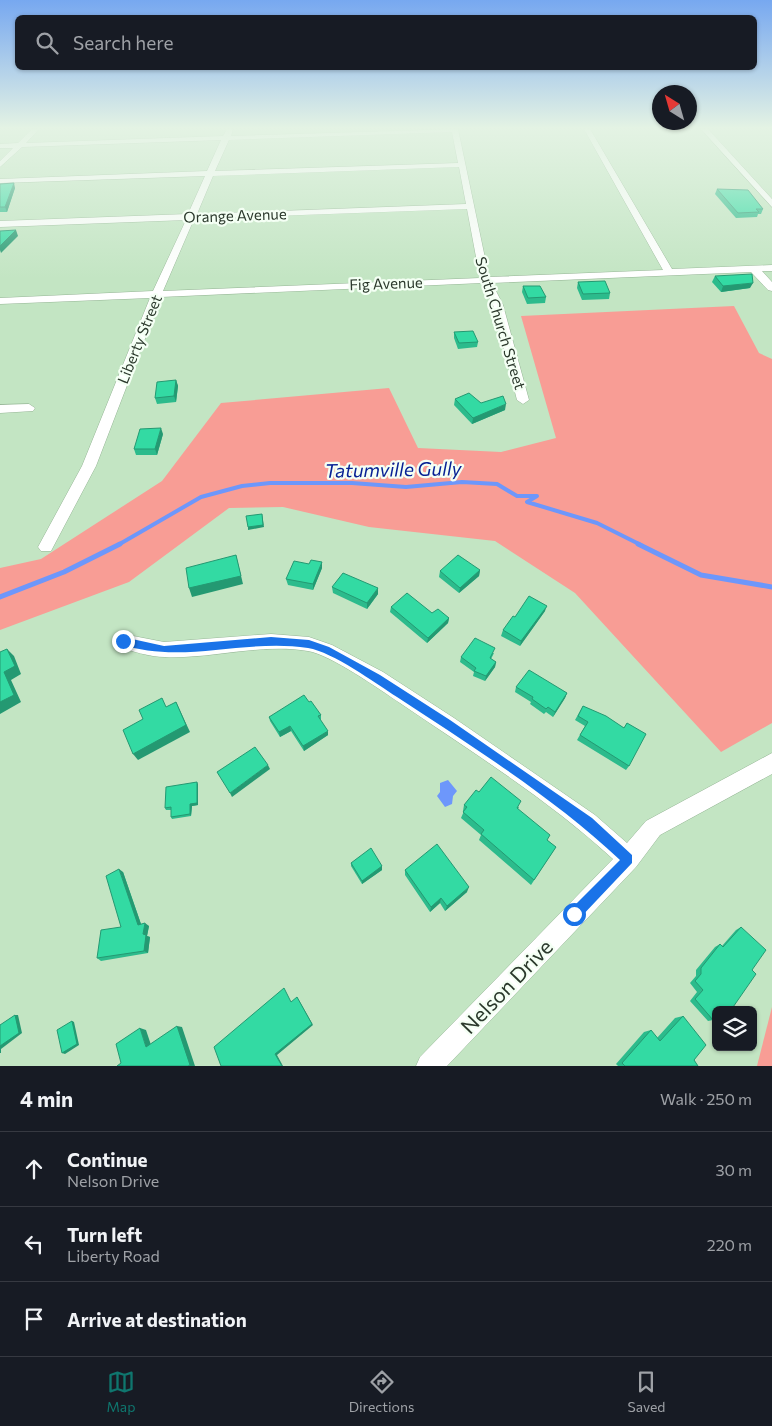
<!DOCTYPE html>
<html lang="en">
<head>
<meta charset="utf-8">
<style>
	:root { --surface:#171b24; --page:#20242c; --text:#f1f3f6; --muted:#9ea1a6; --line:#363941; --accent:#0f766e }
	body { margin:0; font-family:Commissioner,sans-serif; background:var(--page); color:var(--text) }
	.controls { position:absolute; right:15px; bottom:15px; display:grid; overflow:hidden; border-radius:8px; box-shadow:0 1px 4px #0004 }
	.controls button { width:45px; height:45px; display:grid; place-items:center; padding:0; border:0; border-bottom:1px solid var(--line); background:var(--surface); color:var(--text); font:25px sans-serif }
	.compass { position:absolute; left:652px; top:85px; width:45px; height:45px; border-radius:50%; background:var(--surface); box-shadow:0 1px 4px #0004; rotate:323deg }
	.stop { position:absolute; width:15px; height:15px; margin:-11px; border:4px solid #1a73e8; border-radius:50%; background:#fff }
	.stop.end { background:#1a73e8; border-color:#fff; box-shadow:0 1px 5px #0008 }
	.list { margin:0; padding:0; list-style:none }
	h2 { display:flex; justify-content:space-between; align-items:center; height:65px; margin:0; padding:0 20px; font-size:21px }
	h2 small { font-size:16px; font-weight:400; color:var(--muted) }
	.list li { display:grid; grid-template-columns:32px 1fr auto; gap:15px; align-items:center; box-sizing:border-box; height:75px; padding:0 20px; border-top:1px solid var(--line) }
	.list b { display:block; font-size:19px; white-space:nowrap }
	.list p { margin:0; font-size:16px; white-space:nowrap; color:var(--muted) }
	.list em { font-size:16px; font-style:normal; color:var(--muted) }
	.icon { flex:none; width:28px; height:28px; fill:none; stroke:currentColor; stroke-width:2; stroke-linecap:round; stroke-linejoin:round }
	.map { position:relative; flex:none; width:772px; height:1066px; overflow:hidden }
	.search { position:absolute; background:var(--surface); box-shadow:0 1px 4px #0004; left:15px; right:15px; top:15px; height:55px; display:flex; align-items:center; gap:12px; box-sizing:border-box; padding:0 18px; border-radius:8px; color:var(--muted); font-size:19px }
	.sheet { height:290px; background:var(--surface) }
	nav { display:flex; justify-content:space-around; align-items:center; box-sizing:border-box; height:70px; border-top:1px solid var(--line); background:var(--surface); font-size:14px; color:var(--muted) }
	nav a { display:grid; justify-items:center; gap:2px }
	nav .on { color:var(--accent) }
	.map>svg:first-child { display:block }
	.green { fill:#f89d95 }
	.water { fill:#6d97fb }
	.lines { fill:none; stroke-linecap:round; stroke-linejoin:round }
	.stream-far1 { stroke:#6d97fb; stroke-width:4 }
	.stream { stroke:#6d97fb; stroke-width:5 }
	.minor-casing { stroke:#95b595; stroke-width:1 }
	.minor { fill:#fff; fill-rule:evenodd }
	.wall { fill:#2cbb8c }
	.shaded-wall { fill:#249972 }
	.building { fill:#33daa3; stroke:#249972 }
	.route { fill:#1a73e8 }
	.labels { text-anchor:middle; dominant-baseline:central; stroke-width:4.5; stroke-linejoin:round; paint-order:stroke }
	.far-street-label { font-size:15px; fill:#2b392c; stroke:#f4fff4 }
	.water-label { font-size:19px; font-style:italic; fill:#082194; stroke:#f4fff4 }
	.near-street-label { font-size:21px; fill:#2b392c; stroke:#f4fff4 }
</style>
</head>
<body>
<div class="map">
<svg width="772" height="1066" viewBox="0 0 772 1066">
	<rect width="100%" height="100%" fill="#c3e5c3"/>
	<g class="green">
		<path d="M734,306l25,47 13,6v364l-51,29 -146,-159 -80,-52 -126,-14 -86,-20 -54,1 -100,74 -129,48v-62l41,-9 121,-78 59,-78 168,-15 29,60 83,4 55,-14 -35,-122z"/>
		<path d="M772,1007v59h-15z"/>
	</g>
	<path class="water" d="M448,780l9,11 -4,5 -1,8 -7,3 -8,-11 3,-4v-9z"/>
	<g class="lines">
		<path class="stream-far1" d="M118,545l83,-48 41,-11 28,-3h82l54,4 56,-5 35,2 20,12h20l-10,6 70,21 44,22"/>
		<g class="stream">
			<path d="M638,544l63,31 71,12"/>
			<path d="M0,597l64,-25 56,-28"/>
		</g>
		<g class="minor-casing">
			<g id="minor">
				<path d="M32,129h7l-13,14 197,-7 4,-7h6l-2,7 227,-7 31,148 174,-7 -79,-141h6l82,140 100,-4v6h-10l10,11v9l-4,-1 -17,-18 -259,11 11,22 26,95 -6,4 -6,-4 -24,-95 -11,-22 -321,14 -65,169 -45,85h-10l-3,-4 44,-81 68,-168 -150,6v-6l153,-7 33,-71 -186,7v-6l188,-7 17,-38 -205,7v-4l207,-8 14,-31 -199,7 -22,20v-6l13,-13h-13v-4l18,-1zM452,132l6,31 -243,8 14,-31zM459,167l7,37 -269,10 16,-38zM467,209l13,69 -317,13 31,-72z"/>
				<path d="M701,129h7l64,70v8z"/>
				<path d="M29,404l6,4 -2,3 -33,2v-8z"/>
				<path d="M123,634l41,8 107,-8 38,3 23,8 51,27 71,46 141,97 32,28 19,-22 126,-68v21l-112,61 -24,32 -189,199h-31l4,-9 193,-198c-64,-59 -141,-107 -213,-156 -21,-14 -69,-48 -92,-52 -48,-8 -95,8 -143,6 -15,0 -34,-6 -48,-11l-3,-5 3,-5z"/>
			</g>
		</g>
		<use href="#minor" class="minor"/>
	</g>
	<g class="wall">
		<path d="M0,184l15,4 -8,24h-7z"/>
		<path d="M717,189l46,20 -2,5h-3l-1,3 -21,1 -21,-24z"/>
		<path d="M715,276l35,12 -29,4 -9,-10z"/>
		<path d="M578,282l32,11 -1,6 -27,1 -5,-12z"/>
		<path d="M523,286l23,11 -1,6 -18,1 -5,-12z"/>
		<path d="M454,332l24,10 -1,5 -19,2 -4,-11z"/>
		<path d="M176,380l2,6 -2,16 -19,2 -2,-6z"/>
		<path d="M455,399l50,11 -33,14 -18,-19z"/>
		<path d="M163,434l-6,21h-21l-2,-6z"/>
		<path d="M309,564l13,4 -9,22 -25,-5 -2,-6z"/>
		<path d="M480,570l-1,6 -20,17 -20,-16 1,-6z"/>
		<path d="M332,587l46,7 -11,15 -34,-16z"/>
		<path d="M391,607l41,6 17,5 -1,5 -21,20 -37,-31z"/>
		<path d="M545,611l-25,35 -19,-10 2,-6 12,-13z"/>
		<path d="M494,653l-3,6 5,3 -1,5 -10,14 -12,-5 1,-4 -14,-10 1,-5z"/>
		<path d="M516,687l51,6 -2,5 -12,19 -7,-5 -2,2 -14,-10 1,-2 -16,-10z"/>
		<path d="M309,702l12,13v4l-1,1 8,15 -24,16 -13,-20 -11,6 -10,-16 -1,-4z"/>
		<path d="M583,706l41,22 3,-5 2,43 -3,4 -49,-30 8,-14 -10,-6z"/>
		<path d="M198,784v21l-6,1 -1,10 -19,3 -1,-2v-7h-5l-1,-2z"/>
		<path d="M479,792l40,15 -1,2 29,31 9,7 -25,38 -52,-45 2,-5 -20,-17 3,-7h-1l1,-6z"/>
		<path d="M351,863l31,3v4l-20,14 -11,-18z"/>
		<path d="M405,870l62,22 -22,19 -5,-8 -10,9 -25,-37z"/>
		<path d="M123,872l18,52 8,2 -2,10 3,1 -2,16 -47,8 -4,-3 24,-31z"/>
		<path d="M741,927l-25,83v13l-3,-3 -5,1 -18,-20 7,-9 -7,-9 6,-7v-6l19,-23 5,-3 2,2 14,-16z"/>
		<path d="M683,1016l11,44 4,6h-80l-2,-2 28,-32 7,-2 6,8 18,-20z"/>
	</g>
	<g class="shaded-wall">
		<path d="M14,183l1,5 -8,24 -2,-5z"/>
		<path d="M16,230l2,6 -17,17 -1,-3v-4z"/>
		<path d="M753,283l-3,5 -29,4 2,-6z"/>
		<path d="M176,380l2,6 -2,16 -2,-6z"/>
		<path d="M506,404l-1,6 -33,14 1,-6z"/>
		<path d="M161,428l2,6 -6,21 -2,-6z"/>
		<path d="M262,514l2,13 -16,3v-3z"/>
		<path d="M236,555l7,29 -51,13 -3,-9z"/>
		<path d="M322,562v6l-9,22v-6z"/>
		<path d="M480,570l-1,6 -20,17 1,-5z"/>
		<path d="M378,588v6l-11,15v-6z"/>
		<path d="M547,606l-2,5 -25,35 1,-5z"/>
		<path d="M449,618l-1,5 -21,20 1,-5z"/>
		<path d="M7,649l7,7 7,18 -10,6 10,22 -21,12v-12z"/>
		<path d="M496,662l-1,5 -10,14 1,-5z"/>
		<path d="M567,693l-2,5 -12,19 2,-5z"/>
		<path d="M176,702l14,30 -52,28 -5,-6z"/>
		<path d="M290,726l1,5 -11,6 -1,-5z"/>
		<path d="M328,731v4l-24,16 -1,-5z"/>
		<path d="M268,765l2,4 -38,28 -2,-4z"/>
		<path d="M197,782l1,2v21l-6,1 -1,10 -1,-2v-10z"/>
		<path d="M382,866v4l-20,14v-3z"/>
		<path d="M119,869l4,3 19,55 -4,-2z"/>
		<path d="M469,887l-2,5 -22,19 2,-5z"/>
		<path d="M441,898l-1,5 -10,9 1,-5z"/>
		<path d="M145,923l4,3 -2,10 3,1 -2,16 -4,-2 -1,-17z"/>
		<path d="M297,997l16,28 -36,30 6,11h-1l-7,-12z"/>
		<path d="M15,1015h3l4,18 -21,16v4h-1v-7z"/>
		<path d="M72,1021l2,1 5,23 -14,9 -3,-1z"/>
		<path d="M177,1026l5,1 13,39h-7z"/>
		<path d="M140,1028l6,2 6,18 -6,-1z"/>
	</g>
	<g class="building">
		<path d="M14,183l-9,24h-5v-23z"/>
		<path d="M717,189l31,1 15,19h-7l3,3 -21,1z"/>
		<path d="M16,230l-16,16v-15z"/>
		<path d="M752,274l1,9 -30,3 -8,-10z"/>
		<path d="M605,281l5,12 -27,1 -5,-12z"/>
		<path d="M523,286h17l6,11 -18,1z"/>
		<path d="M473,331l5,11 -19,1 -5,-11z"/>
		<path d="M176,380l-2,16 -19,2 2,-16z"/>
		<path d="M469,393l12,10 22,-7 3,8 -33,14 -18,-19z"/>
		<path d="M161,428l-6,21h-21l6,-20z"/>
		<path d="M262,514l1,11 -15,2 -2,-11z"/>
		<path d="M236,555l5,21 -52,12 -3,-20z"/>
		<path d="M458,555l22,15 -20,18 -20,-17z"/>
		<path d="M311,560l11,2 -9,22 -27,-5 8,-18 15,3z"/>
		<path d="M343,573l35,15 -11,15 -35,-16z"/>
		<path d="M407,593l25,20 6,-4 11,9 -21,20 -37,-31z"/>
		<path d="M529,596l18,10 -26,35 -18,-11 10,-14 2,1z"/>
		<path d="M475,638l20,10 -5,10 6,4 -10,14 -12,-5 2,-3 -15,-11z"/>
		<path d="M7,649l8,17 -11,6 10,23 -14,7v-50z"/>
		<path d="M529,670l38,23 -12,19 -7,-5 -2,2 -14,-10 1,-2 -17,-10z"/>
		<path d="M304,695l5,7 2,-1 10,14 -3,1 10,15 -25,15 -13,-20 -11,6 -10,-15z"/>
		<path d="M162,698l4,9 10,-5 10,23 -53,29 -10,-24 20,-11 -4,-9z"/>
		<path d="M583,706l23,10 18,12 3,-5 19,11 -17,32 -49,-31 8,-13 -10,-6z"/>
		<path d="M255,747l13,18 -38,28 -13,-21z"/>
		<path d="M491,777l30,24 -4,7 33,27 -3,5 9,7 -22,33 -53,-46 3,-4 -21,-18 4,-5 -3,-2 12,-15 3,2z"/>
		<path d="M197,782v21l-7,1v10l-19,3v-10l-6,1 1,-21z"/>
		<path d="M437,844l32,43 -22,19 -6,-8 -10,9 -26,-37z"/>
		<path d="M371,848l11,18 -20,15 -11,-18z"/>
		<path d="M119,869l19,56 7,-2 -2,11 3,1 -2,16 -47,7 4,-28 20,-3 -15,-51z"/>
		<path d="M741,927l25,23 -14,20 4,4 -25,36h-15v6l-3,4 -18,-21 8,-9 -8,-9 6,-7v-6l19,-24 3,3z"/>
		<path d="M284,988l7,14 6,-5 15,27 -37,30 7,12h-61l-7,-19z"/>
		<path d="M15,1015l4,18 -19,13v-21z"/>
		<path d="M683,1016l23,29 -12,15 4,6h-73l-3,-3 29,-33 9,11z"/>
		<path d="M72,1021l5,23 -15,9 -5,-23z"/>
		<path d="M177,1026l13,39 -2,1h-71l4,-3 -5,-19 24,-16 6,19z"/>
	</g>
	<linearGradient id="sky" x2="0" y2="1"><stop stop-color="#77a8f0"/><stop offset="0.46" stop-color="#e4f3e4"/><stop offset="1" stop-color="#e4f3e4" stop-opacity="0"/></linearGradient>
	<rect width="772" height="278" fill="url(#sky)"/>
	<path class="route" d="M123,637l41,9 107,-9 38,3 20,7 51,28 70,45 142,98 40,37v8l-53,56 -5,1 -4,-1 -2,-5 2,-4 50,-50c-67,-63 -147,-113 -223,-163 -22,-14 -64,-45 -89,-49 -63,-10 -126,17 -188,-4v-6z"/>
	<g class="labels">
		<g class="far-street-label">
			<text transform="translate(235 215) rotate(-2)">Orange Avenue</text>
			<text transform="translate(386 283) rotate(-2)">Fig Avenue</text>
			<text transform="translate(501 323) rotate(73)">South Church Street</text>
			<text transform="translate(139 339) rotate(-68)">Liberty Street</text>
		</g>
		<g class="water-label">
			<text transform="translate(393 469) rotate(-1)">Tatumville Gully</text>
		</g>
		<g class="near-street-label">
			<text transform="translate(506 986) rotate(-46)">Nelson Drive</text>
		</g>
	</g>
</svg>
<div class="controls">
<button><svg class="icon" aria-label="layers" viewBox="0 0 24 24"><path d="M12 4l9 5-9 5-9-5zM3 14l9 5 9-5"/></svg></button>
</div>
<svg class="compass" viewBox="-18 -18 36 36"><path d="M0-13l5 13h-10z" fill="#e53935"/><path d="M0 13l5-13h-10z" fill="#9ea1a6"/></svg>
<div class="stop" style="left:574px;top:914px"></div>
<div class="stop end" style="left:123px;top:641px"></div>
<div class="search"><svg class="icon" aria-label="search" viewBox="0 0 24 24"><circle cx="10" cy="10" r="6"/><path d="M15 15l6 6"/></svg>Search here</div>
</div>
<section class="sheet">
<h2>4 min<small>Walk · 250 m</small></h2>
<ul class="list">
<li><svg class="icon" aria-label="ahead" viewBox="0 0 24 24"><path d="M12 20V5M6 11l6-6 6 6"/></svg><div><b>Continue</b><p>Nelson Drive</p></div><em>30 m</em></li>
<li><svg class="icon" aria-label="left" viewBox="0 0 24 24"><path d="M17 20v-9H6M10 6l-5 5 5 5"/></svg><div><b>Turn left</b><p>Liberty Road</p></div><em>220 m</em></li>
<li><svg class="icon" aria-label="arrive" viewBox="0 0 24 24"><path d="M6 21V4h12l-3 4 3 4H6"/></svg><div><b>Arrive at destination</b></div></li>
</ul>
</section>
<nav>
<a class="on"><svg class="icon" aria-label="map" viewBox="0 0 24 24"><path d="M3 6l6-2 6 2 6-2v14l-6 2-6-2-6 2zM9 4v14M15 6v14"/></svg>Map</a>
<a><svg class="icon" aria-label="directions" viewBox="0 0 24 24"><path d="M12 3l9 9-9 9-9-9zM9 14v-3h6M13 9l2 2-2 2"/></svg>Directions</a>
<a><svg class="icon" aria-label="saved" viewBox="0 0 24 24"><path d="M7 4h10v16l-5-4-5 4z"/></svg>Saved</a>
</nav>
</body>
</html>
